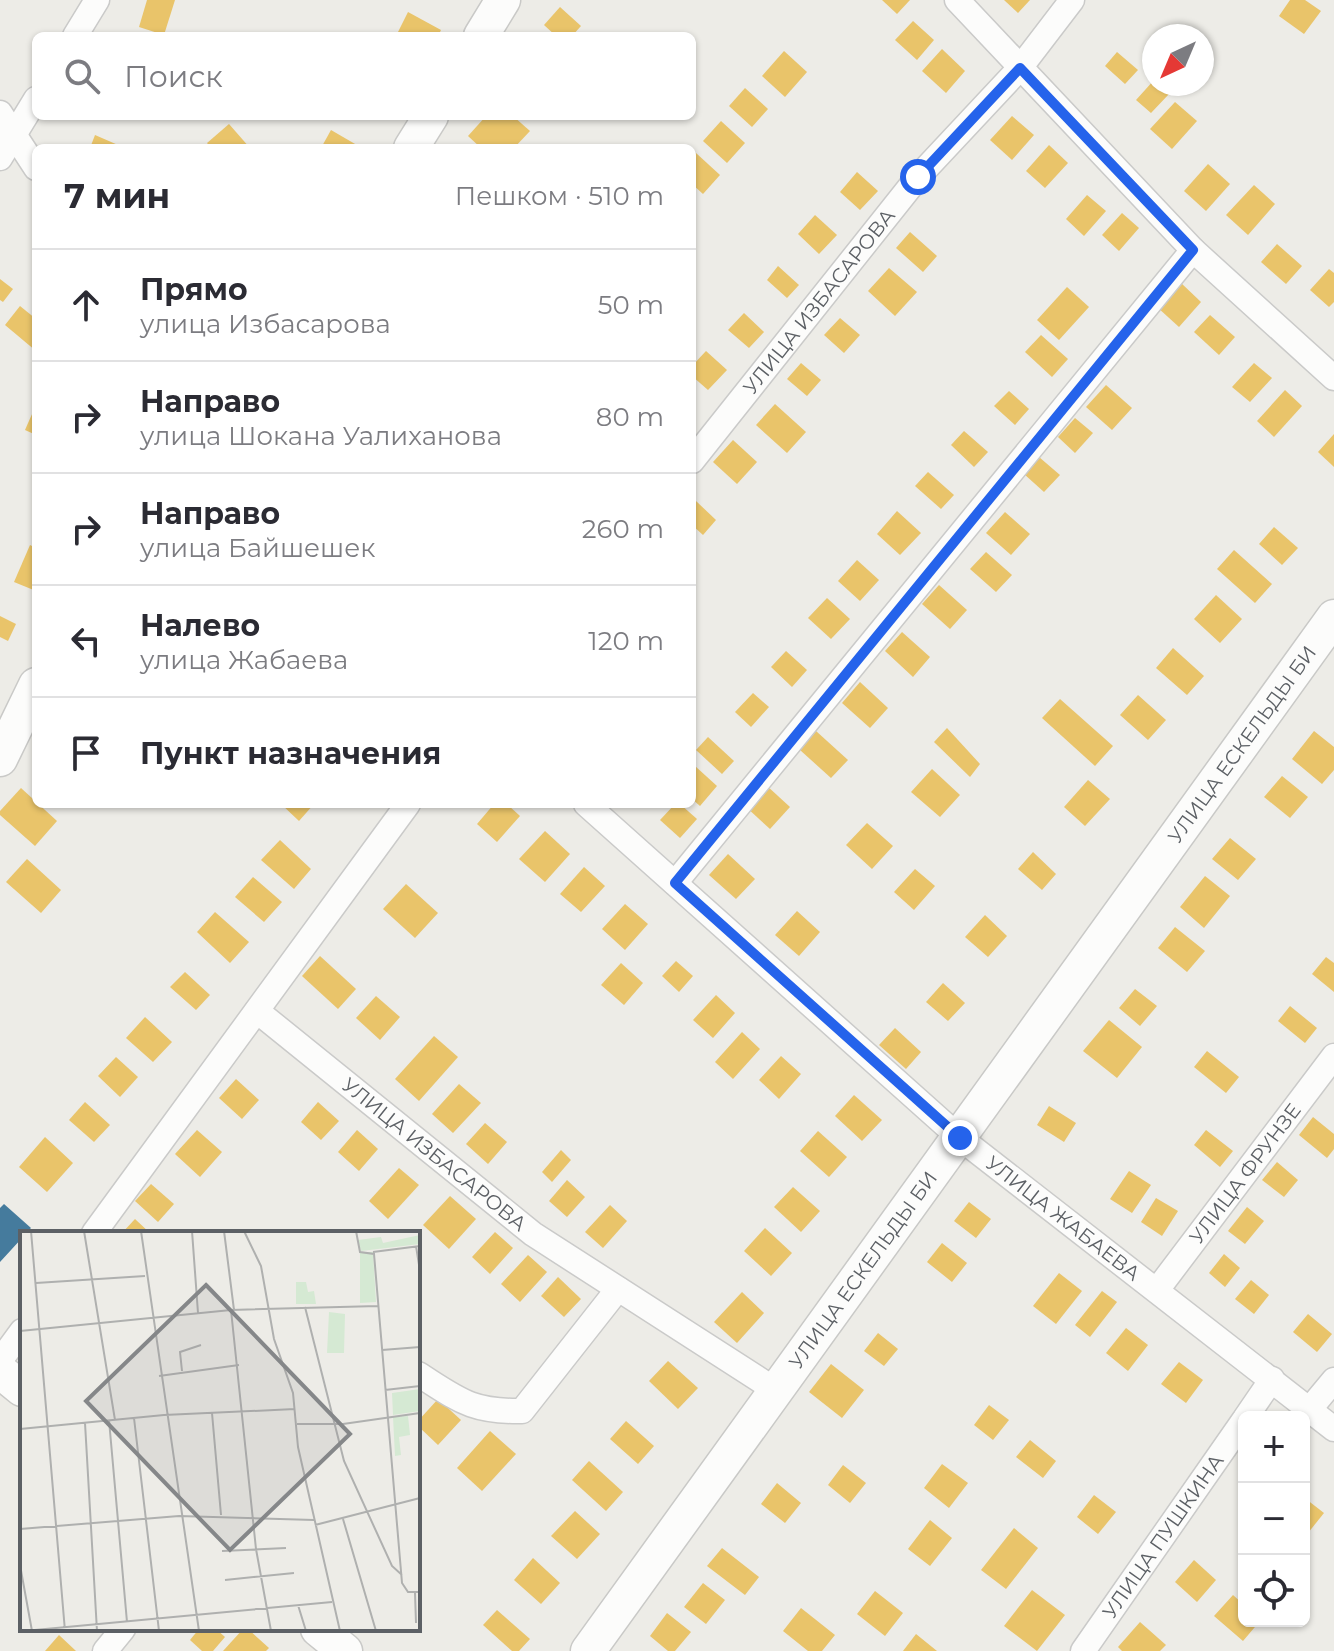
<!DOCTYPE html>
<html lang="ru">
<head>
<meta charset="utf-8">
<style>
	:root { --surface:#fff; --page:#f2f2f3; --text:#2b2b33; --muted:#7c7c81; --line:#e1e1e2 }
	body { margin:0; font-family:Montserrat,sans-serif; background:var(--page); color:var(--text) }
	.controls { position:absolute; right:24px; bottom:24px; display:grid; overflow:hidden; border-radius:12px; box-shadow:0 2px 6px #0004 }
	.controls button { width:72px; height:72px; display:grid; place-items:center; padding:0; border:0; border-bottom:2px solid var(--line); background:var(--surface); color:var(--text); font:40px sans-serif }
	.compass { position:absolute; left:1142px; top:24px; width:72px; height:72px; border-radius:50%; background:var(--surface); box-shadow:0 2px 6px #0004; rotate:224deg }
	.stop { position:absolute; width:24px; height:24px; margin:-18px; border:6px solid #2563eb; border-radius:50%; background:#fff }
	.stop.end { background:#2563eb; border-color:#fff; box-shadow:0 2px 8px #0008 }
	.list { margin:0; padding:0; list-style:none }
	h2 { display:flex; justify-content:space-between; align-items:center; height:104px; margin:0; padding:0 32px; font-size:34px }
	h2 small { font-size:26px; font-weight:400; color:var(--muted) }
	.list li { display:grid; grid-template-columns:52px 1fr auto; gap:24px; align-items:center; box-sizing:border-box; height:112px; padding:0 32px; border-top:2px solid var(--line) }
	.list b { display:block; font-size:30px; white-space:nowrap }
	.list p { margin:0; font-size:26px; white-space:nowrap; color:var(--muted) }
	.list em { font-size:26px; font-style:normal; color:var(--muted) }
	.icon { flex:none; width:44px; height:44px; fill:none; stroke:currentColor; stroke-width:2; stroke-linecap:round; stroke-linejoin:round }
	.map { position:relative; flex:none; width:1334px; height:1651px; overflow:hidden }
	.search { position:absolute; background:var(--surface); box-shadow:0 2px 6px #0004; left:32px; top:32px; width:664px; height:88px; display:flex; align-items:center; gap:20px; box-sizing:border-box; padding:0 28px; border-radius:12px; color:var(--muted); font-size:30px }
	.panel { position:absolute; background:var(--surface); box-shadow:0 2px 6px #0004; left:32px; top:144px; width:664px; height:664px; border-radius:12px }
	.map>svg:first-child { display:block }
	.homes { fill:#e9c46a }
	.public { fill:#457b9d }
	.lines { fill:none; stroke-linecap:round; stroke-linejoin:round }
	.street-casing { stroke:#cacac9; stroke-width:27 }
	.secondary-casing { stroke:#c9c9c7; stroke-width:37 }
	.street { stroke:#fcfcfb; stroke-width:24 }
	.secondary { stroke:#fcfcfb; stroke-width:34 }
	.route { stroke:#2563eb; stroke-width:10 }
	.labels { text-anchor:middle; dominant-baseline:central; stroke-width:8; stroke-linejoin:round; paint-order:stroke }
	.street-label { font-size:20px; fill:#5c6065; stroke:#fff }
	.inset-road { fill:none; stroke:#afb0af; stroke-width:2 }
	.view { fill:#858789; fill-opacity:0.15; stroke:#858789; stroke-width:4 }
	.inset-edge { fill:none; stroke:#5c6065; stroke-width:4 }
</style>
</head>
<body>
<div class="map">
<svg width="1334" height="1651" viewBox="0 0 1334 1651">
	<rect width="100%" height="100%" fill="#edece7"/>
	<g class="homes">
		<path d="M147,0h28l-11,35 -25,-8z"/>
		<path d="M882,0h28l-13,14z"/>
		<path d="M1004,0h26l-12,13z"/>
		<path d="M1290,0h15l16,11 -17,23 -25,-18z"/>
		<path d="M560,7l21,19 -9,10h-16l-12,-11z"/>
		<path d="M408,12l33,18 -3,6h-42z"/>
		<path d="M913,21l21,19 -17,20 -22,-20z"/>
		<path d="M942,49l23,22 -19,22 -24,-22z"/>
		<path d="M784,51l23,21 -22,25 -23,-21z"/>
		<path d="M1117,52l21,18 -13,14 -20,-18z"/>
		<path d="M1154,80v4h4l11,10 -18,19 -15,-13z"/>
		<path d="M745,88l23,21 -16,18 -23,-21z"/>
		<path d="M1175,102l22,19 -25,28 -22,-20z"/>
		<path d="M486,116h27l17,15 -16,17h-33l-13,-12z"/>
		<path d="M1012,116l22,19 -22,25 -22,-20z"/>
		<path d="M721,121l24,22 -18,20 -24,-22z"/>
		<path d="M229,124l21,24h-39l-4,-5z"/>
		<path d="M331,130l31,18h-41z"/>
		<path d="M95,135l30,13h-35z"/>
		<path d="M1049,145l19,18 -23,25 -19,-17z"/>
		<path d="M696,153l24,22 -17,19 -11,-10v-26z"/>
		<path d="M1208,164l22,20 -24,27 -22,-20z"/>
		<path d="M857,172l21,19 -18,19 -20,-18z"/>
		<path d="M1254,185l21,19 -27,31 -22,-20z"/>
		<path d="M1087,195l19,16 -22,25 -18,-17z"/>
		<path d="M1122,213l17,15 -20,23 -17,-16z"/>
		<path d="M815,215l22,20 -18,19 -21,-20z"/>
		<path d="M910,232l27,24 -14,16 -27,-24z"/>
		<path d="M1277,244l25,22 -16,18 -25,-22z"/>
		<path d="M778,266l21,19 -12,13 -20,-18z"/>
		<path d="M889,268l28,24 -22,24 -27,-25z"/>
		<path d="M1329,269l5,4v29l-5,5 -19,-17z"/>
		<path d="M0,279l13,10 -10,13 -3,-2z"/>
		<path d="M1180,282l21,20 -22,25 -22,-20z"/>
		<path d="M1067,287l22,20 -30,33 -22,-20z"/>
		<path d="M20,306l16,13v32l-31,-26z"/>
		<path d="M744,313l20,19 -15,16 -21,-18z"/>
		<path d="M1210,315l25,22 -16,18 -25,-23z"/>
		<path d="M840,318l20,17 -16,18 -20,-18z"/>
		<path d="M1041,335l27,24 -16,18 -27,-25z"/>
		<path d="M706,351l21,19 -19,20 -16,-14v-10z"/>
		<path d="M801,363l20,17 -14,16 -20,-17z"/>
		<path d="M1254,363l18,15 -22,24 -18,-15z"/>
		<path d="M1106,385l26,23 -20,22 -26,-23z"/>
		<path d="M1285,390l17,16 -28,31 -17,-16z"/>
		<path d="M1009,391l20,18 -14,16 -21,-19z"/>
		<path d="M775,404l31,28 -19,21 -31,-28z"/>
		<path d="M36,405v30l-11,-5z"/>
		<path d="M1075,418l18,15 -18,20 -17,-16z"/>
		<path d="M964,431l24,21 -14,15 -23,-22z"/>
		<path d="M1334,434v33l-16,-15z"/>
		<path d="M733,440l24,22 -20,22 -24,-22z"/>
		<path d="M1039,457l21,18 -16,17 -20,-18z"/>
		<path d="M928,472l26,23 -13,14 -26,-23z"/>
		<path d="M696,501l20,19 -13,15 -11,-10v-20z"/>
		<path d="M897,511l24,22 -21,22 -23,-21z"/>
		<path d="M1005,512l25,22 -19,21 -25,-22z"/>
		<path d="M1274,527l24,21 -16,17 -23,-21z"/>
		<path d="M30,545l6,3v43l-22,-9z"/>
		<path d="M1234,550l38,34 -17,19 -38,-34z"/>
		<path d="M986,552l26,23 -16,17 -26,-23z"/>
		<path d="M857,560l22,20 -19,21 -22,-20z"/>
		<path d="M939,585l28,25 -17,19 -28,-25z"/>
		<path d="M1216,595l26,24 -22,24 -26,-24z"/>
		<path d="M827,598l23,21 -19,20 -23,-21z"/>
		<path d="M0,616l16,8 -8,17 -8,-4z"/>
		<path d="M902,632l28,25 -17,20 -28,-26z"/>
		<path d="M1173,648l31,28 -17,19 -31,-27z"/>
		<path d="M786,651l21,19 -15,17 -21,-20z"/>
		<path d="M860,682l28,26 -18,20 -28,-25z"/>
		<path d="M753,693l16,14 -18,20 -16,-15z"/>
		<path d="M1138,695l28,25 -18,20 -28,-25z"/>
		<path d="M1060,699l53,47 -18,20 -53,-48z"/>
		<path d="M947,728l33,36 -10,13 -36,-35z"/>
		<path d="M816,731l32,29 -17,18 -31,-28z"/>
		<path d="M1314,731l20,16v23l-12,14 -30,-25z"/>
		<path d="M708,737l26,24 -12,13 -26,-24z"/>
		<path d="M695,766l22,20 -17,20 -8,-7v-29z"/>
		<path d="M932,769l28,26 -20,22 -29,-25z"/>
		<path d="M1282,776l26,21 -18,21 -26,-21z"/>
		<path d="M1088,780l22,19 -25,27 -21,-19z"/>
		<path d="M766,785l24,22 -20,22 -24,-22z"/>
		<path d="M21,788l36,33 -22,25 -35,-31v-4z"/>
		<path d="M281,804h33l-15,17z"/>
		<path d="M494,804h13l13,12 -23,26 -20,-18z"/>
		<path d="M675,804h5l17,15 -17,19 -20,-18z"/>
		<path d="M867,823l26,23 -21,23 -26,-24z"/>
		<path d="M545,831l25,23 -25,28 -26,-23z"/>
		<path d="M1230,838l26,21 -18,21 -26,-21z"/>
		<path d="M280,840l31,29 -17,20 -33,-29z"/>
		<path d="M1033,852l23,22 -14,16 -24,-21z"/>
		<path d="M728,854l27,25 -19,20 -27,-24z"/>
		<path d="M27,859l34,31 -20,23 -35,-31z"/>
		<path d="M584,867l21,19 -24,26 -21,-18z"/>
		<path d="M915,869l20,17 -21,24 -20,-18z"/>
		<path d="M1205,876l25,20 -26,32 -24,-21z"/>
		<path d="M253,877l29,25 -18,20 -29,-25z"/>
		<path d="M406,884l32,29 -23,25 -32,-29z"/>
		<path d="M625,904l23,20 -23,26 -23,-21z"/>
		<path d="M797,911l23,21 -21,24 -24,-21z"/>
		<path d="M215,912l34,30 -19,21 -33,-31z"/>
		<path d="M985,915l22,21 -19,21 -23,-20z"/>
		<path d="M1175,927l30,24 -18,21 -29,-24z"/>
		<path d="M320,956l36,33 -18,20 -36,-33z"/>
		<path d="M1326,957l8,6v29l-22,-18z"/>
		<path d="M676,961l17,15 -14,16 -17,-16z"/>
		<path d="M621,963l22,20 -19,22 -23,-20z"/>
		<path d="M185,972l25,23 -14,15 -26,-23z"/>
		<path d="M943,983l22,20 -17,18 -22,-19z"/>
		<path d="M1135,989l22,17 -17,20 -21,-18z"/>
		<path d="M716,995l19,18 -22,25 -20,-18z"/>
		<path d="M376,996l24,21 -20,23 -24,-22z"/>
		<path d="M1290,1006l27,22 -12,15 -27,-22z"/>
		<path d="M145,1017l27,25 -19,20 -27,-24z"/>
		<path d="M1109,1020l33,27 -25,31 -34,-27z"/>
		<path d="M895,1028l26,24 -15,17 -27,-24z"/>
		<path d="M742,1032l18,17 -27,30 -18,-17z"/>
		<path d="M434,1036l24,21 -39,44 -24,-22z"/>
		<path d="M1207,1051l32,26 -13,16 -32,-26z"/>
		<path d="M781,1056l20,18 -22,25 -20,-19z"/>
		<path d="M116,1057l22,20 -18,20 -22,-21z"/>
		<path d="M236,1079l23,21 -17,19 -23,-21z"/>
		<path d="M459,1084l22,19 -28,30 -21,-19z"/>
		<path d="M854,1095l28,25 -20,21 -27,-25z"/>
		<path d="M85,1102l25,23 -16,17 -25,-22z"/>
		<path d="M318,1102l21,19 -18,19 -20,-18z"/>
		<path d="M1049,1106l27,17 -12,19 -27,-17z"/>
		<path d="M1313,1117l21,17v15l-7,9 -28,-23z"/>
		<path d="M485,1123l22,19 -19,22 -22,-20z"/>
		<path d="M197,1130l25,22 -22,25 -25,-23z"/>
		<path d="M357,1130l21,19 -19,22 -21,-19z"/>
		<path d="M1206,1130l27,21 -13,16 -26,-22z"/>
		<path d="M818,1131l29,26 -18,20 -29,-26z"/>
		<path d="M45,1137l28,26 -26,29 -28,-25z"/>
		<path d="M561,1150l10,10 -19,22 -10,-10z"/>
		<path d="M1277,1162l21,18 -14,17 -22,-17z"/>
		<path d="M399,1168l20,17 -31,34 -19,-18z"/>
		<path d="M1129,1171l22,14 -19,28 -22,-14z"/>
		<path d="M567,1180l18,17 -18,20 -18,-16z"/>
		<path d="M151,1184l23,20 -16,18 -23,-21z"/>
		<path d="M793,1187l27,24 -19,21 -27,-25z"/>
		<path d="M450,1196l26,23 -27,30 -26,-24z"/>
		<path d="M1156,1198l22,13 -16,25 -21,-14z"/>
		<path d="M969,1202l22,17 -15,19 -22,-17z"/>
		<path d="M610,1205l17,16 -24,27 -18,-16z"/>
		<path d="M1247,1207l17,14 -19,23 -17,-13z"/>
		<path d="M135,1219l15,14h-28z"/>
		<path d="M765,1228l27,25 -21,23 -27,-25z"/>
		<path d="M495,1232l18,16 -23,26 -18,-17z"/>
		<path d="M942,1243l25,20 -15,19 -25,-20z"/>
		<path d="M1224,1254l16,14 -15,19 -16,-14z"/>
		<path d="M528,1255l19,17 -27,30 -19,-18z"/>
		<path d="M1059,1273l23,18 -26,33 -23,-18z"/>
		<path d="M558,1277l23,22 -17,18 -23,-21z"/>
		<path d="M1251,1280l18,15 -15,19 -19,-15z"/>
		<path d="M1102,1291l15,11 -27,35 -15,-12z"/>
		<path d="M742,1292l22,21 -27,30 -23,-21z"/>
		<path d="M1308,1314l24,20 -15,18 -24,-20z"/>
		<path d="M1126,1328l22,17 -20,26 -22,-18z"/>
		<path d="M878,1333l20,16 -14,17 -20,-15z"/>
		<path d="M668,1361l30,27 -20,21 -29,-28z"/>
		<path d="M1179,1362l24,18 -17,23 -25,-19z"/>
		<path d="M831,1364l33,26 -22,28 -33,-26z"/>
		<path d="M438,1399l23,21 -23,25 -20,-19v-5z"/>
		<path d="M989,1405l20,15 -16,20 -19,-15z"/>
		<path d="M626,1421l28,25 -16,18 -28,-25z"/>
		<path d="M490,1431l26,23 -34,37 -25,-23z"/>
		<path d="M1030,1440l26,21 -13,17 -27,-21z"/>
		<path d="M589,1461l34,31 -17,19 -34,-31z"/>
		<path d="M942,1464l26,19 -19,25 -25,-20z"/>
		<path d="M843,1465l23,18 -16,20 -22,-18z"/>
		<path d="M777,1483l24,20 -16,20 -24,-19z"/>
		<path d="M1094,1495l22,17 -18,22 -21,-17z"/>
		<path d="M1306,1499l18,14 -16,20 -4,-3z"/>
		<path d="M575,1511l25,23 -23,25 -26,-23z"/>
		<path d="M930,1520l22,18 -22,28 -22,-17z"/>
		<path d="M1014,1528l24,20 -32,41 -25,-19z"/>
		<path d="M722,1548l37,29 -14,18 -38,-29z"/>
		<path d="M533,1558l27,25 -19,21 -27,-24z"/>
		<path d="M1194,1560l22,20 -19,22 -22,-20z"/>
		<path d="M703,1583l22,17 -19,24 -22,-17z"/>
		<path d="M1032,1590l33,25 -28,36 -33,-25z"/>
		<path d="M875,1591l28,22 -18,23 -28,-22z"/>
		<path d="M1233,1595l11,10v16h16l-17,20 -29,-25z"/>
		<path d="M801,1608l34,27 -13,16h-14l-25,-20z"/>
		<path d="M497,1610l33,29 -11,12h-7l-29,-26z"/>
		<path d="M667,1613l24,19 -16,19h-7l-18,-15z"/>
		<path d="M1140,1622l26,23 -6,6h-38l-4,-4z"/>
		<path d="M199,1629h17l9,8 -12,14h-11l-12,-11z"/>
		<path d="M243,1629h5l21,19 -3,3h-43z"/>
		<path d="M916,1634l21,17h-34z"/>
		<path d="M59,1635l17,16h-31z"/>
	</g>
	<path class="public" d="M4,1204l27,24 -5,5h-4v5l-22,24v-54z"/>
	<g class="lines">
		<g class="street-casing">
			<g id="street">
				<path d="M957,0l236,250 141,128"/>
				<path d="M75,36l22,-36"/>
				<path d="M0,113l36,55"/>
				<path d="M0,158l36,-59"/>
				<path id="s1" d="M692,461l226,-284 102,-109 52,-68"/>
				<path id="s2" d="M586,804l374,334 374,291"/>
				<path d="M675,883l518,-633"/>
				<path id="s3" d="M257,1011l276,223 244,157"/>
				<path d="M94,1233l314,-429"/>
				<path id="s4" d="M1157,1290l177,-234"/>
				<path d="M0,1361l22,-30"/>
				<path d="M418,1374c41,26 53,38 104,37l96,-122"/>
				<path d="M1309,1410l25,-30"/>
				<path d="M1246,1417l26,-38"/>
				<path d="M105,1651l18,-22"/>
				<path id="s5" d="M1083,1651l161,-231"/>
			</g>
		</g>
		<g class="secondary-casing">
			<g id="secondary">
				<path d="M481,36l22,-36"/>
				<path d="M411,148l20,-32"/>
				<path d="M0,759l36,-74"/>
				<path d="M0,1371l22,18"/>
				<path d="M318,1629l27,22"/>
				<path id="s6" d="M588,1651l746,-1034"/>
			</g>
		</g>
		<use href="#street" class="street"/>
		<use href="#secondary" class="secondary"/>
	</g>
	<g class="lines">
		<path class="route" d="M918,177l102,-109 173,182 -518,633 285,255"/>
	</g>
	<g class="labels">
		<g class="street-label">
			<text stroke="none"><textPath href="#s1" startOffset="204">УЛИЦА ИЗБАСАРОВА</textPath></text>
			<text stroke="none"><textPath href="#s6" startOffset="1118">УЛИЦА ЕСКЕЛЬДЫ БИ</textPath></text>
			<text stroke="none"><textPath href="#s3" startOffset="228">УЛИЦА ИЗБАСАРОВА</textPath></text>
			<text stroke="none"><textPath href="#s4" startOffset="146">УЛИЦА ФРУНЗЕ</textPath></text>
			<text stroke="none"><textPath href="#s2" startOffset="632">УЛИЦА ЖАБАЕВА</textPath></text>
			<text stroke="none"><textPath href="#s6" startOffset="470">УЛИЦА ЕСКЕЛЬДЫ БИ</textPath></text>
			<text stroke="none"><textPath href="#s5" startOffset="140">УЛИЦА ПУШКИНА</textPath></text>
		</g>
	</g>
	<g transform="translate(20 1231)">
		<rect width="400" height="400" fill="#edece7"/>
		<path d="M400,4v9l-59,7 -3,-11 23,-3 2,6zM340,21h13l3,50 -16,1zM276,51h10l2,10 6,-1 2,13h-20zM309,81l16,2 -1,39h-17zM400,158v22l-27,4 -1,-22zM388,185l2,19 -11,2 2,18 -6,1 -2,-39z" fill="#d5e9d3"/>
		<path class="inset-road" d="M11,0l34,400M64,0l31,189M121,0l58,400M172,0l6,82M204,0l10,79M224,0l17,35 13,73 19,54 5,54 42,184M336,0l4,21 14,2 28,329 6,9h12M396,15l4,25M353,21l47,-6M16,52l109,-7M285,76l39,154 48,105 10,9M211,79l25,239 15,82M0,100l211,-21 147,-4M362,119l38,-3M162,140l-2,-19 21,-7M139,145l80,-11M365,159l35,-4M192,182l9,102M114,187l25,213M89,189l18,202M65,192l12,208M277,193h46l77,-11M0,198l144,-14 131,-6M323,288l33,112M295,294l105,-27M0,298l159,-13 135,4M202,320l64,-3M0,334l12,66M205,349l69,-7M395,362l1,30M278,374l8,26M4,400l308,-29"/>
		<path class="view" d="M186,54l144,149 -120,116 -144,-149z"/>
		<rect width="400" height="400" class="inset-edge"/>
	</g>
</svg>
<div class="controls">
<button>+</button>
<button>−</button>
<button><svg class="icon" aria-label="locate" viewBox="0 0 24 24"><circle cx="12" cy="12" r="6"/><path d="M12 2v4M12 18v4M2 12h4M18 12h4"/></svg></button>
</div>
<svg class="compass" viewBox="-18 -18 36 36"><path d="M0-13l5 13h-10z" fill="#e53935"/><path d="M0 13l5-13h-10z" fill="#7c7c81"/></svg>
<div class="stop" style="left:918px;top:177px"></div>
<div class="stop end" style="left:960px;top:1138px"></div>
<div class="search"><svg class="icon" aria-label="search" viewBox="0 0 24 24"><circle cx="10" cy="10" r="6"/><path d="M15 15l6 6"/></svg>Поиск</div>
<section class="panel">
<h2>7 мин<small>Пешком · 510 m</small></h2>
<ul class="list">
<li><svg class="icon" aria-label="ahead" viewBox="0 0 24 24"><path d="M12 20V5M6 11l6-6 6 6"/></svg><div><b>Прямо</b><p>улица Избасарова</p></div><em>50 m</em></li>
<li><svg class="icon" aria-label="right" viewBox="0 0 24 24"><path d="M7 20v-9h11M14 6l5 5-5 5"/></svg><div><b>Направо</b><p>улица Шокана Уалиханова</p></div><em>80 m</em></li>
<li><svg class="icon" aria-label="right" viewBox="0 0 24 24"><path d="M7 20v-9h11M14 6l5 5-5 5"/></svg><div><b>Направо</b><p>улица Байшешек</p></div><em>260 m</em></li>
<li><svg class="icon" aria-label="left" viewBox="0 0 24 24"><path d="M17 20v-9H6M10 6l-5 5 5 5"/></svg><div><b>Налево</b><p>улица Жабаева</p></div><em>120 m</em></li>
<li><svg class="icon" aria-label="arrive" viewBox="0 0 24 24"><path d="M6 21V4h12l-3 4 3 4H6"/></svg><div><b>Пункт назначения</b></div></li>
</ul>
</section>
</div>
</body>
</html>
